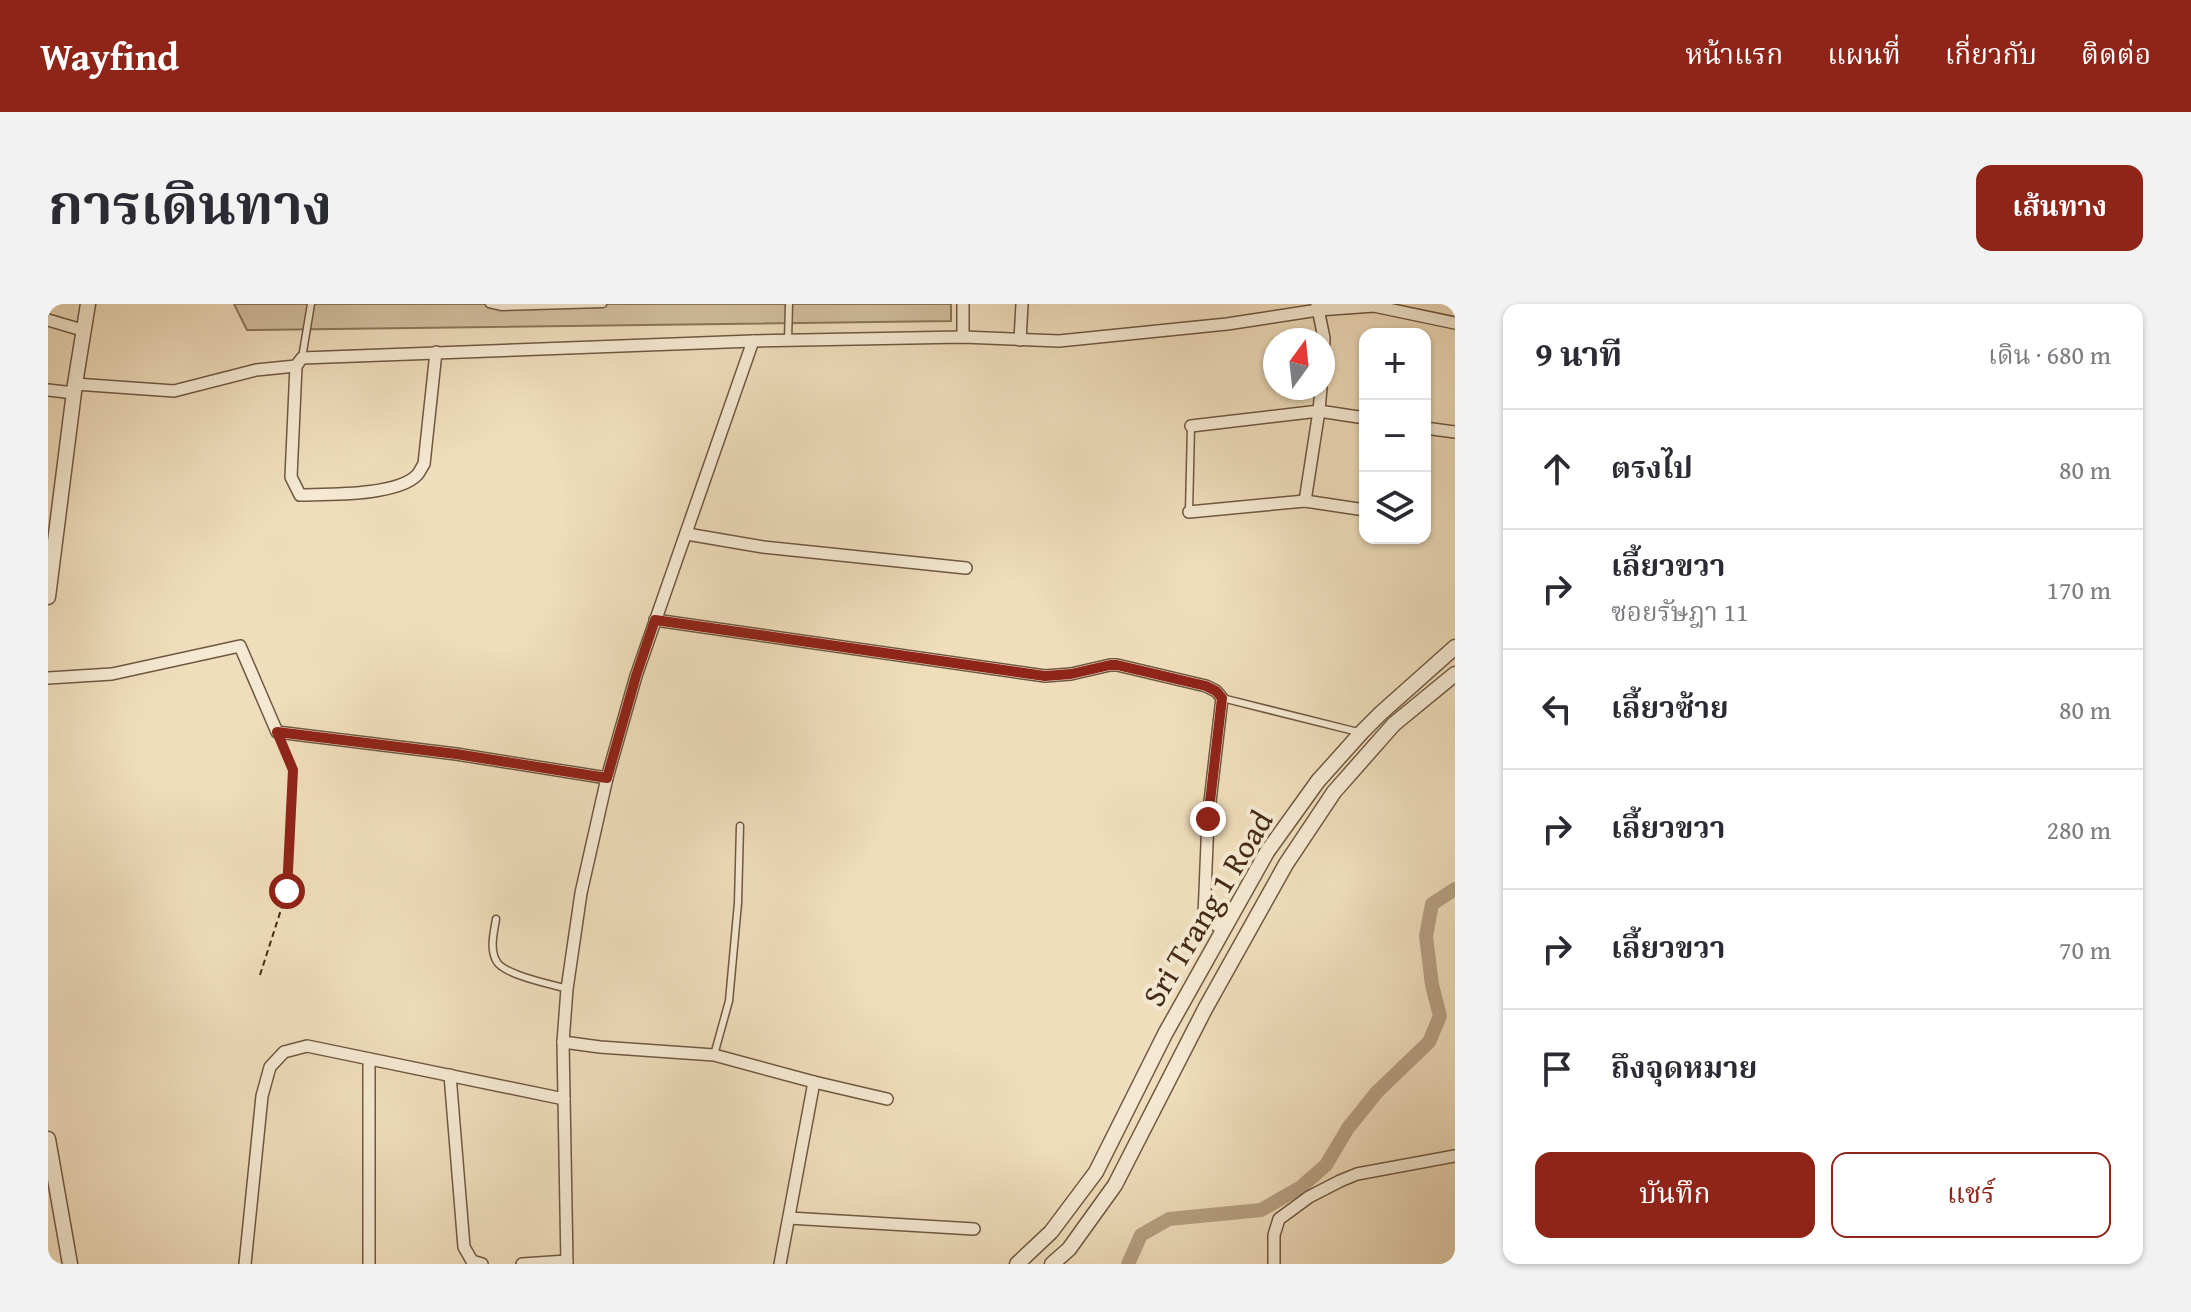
<!DOCTYPE html>
<html lang="th">
<head>
<meta charset="utf-8">
<style>
	:root { --surface:#fff; --page:#f2f2f3; --text:#2b2b33; --muted:#7c7c81; --line:#e1e1e2; --accent:#8f2418 }
	body { margin:0; font-family:"Gentium Book Plus","Noto Serif Thai",serif; background:var(--page); color:var(--text) }
	.controls { position:absolute; right:24px; top:24px; display:grid; overflow:hidden; border-radius:16px; box-shadow:0 2px 6px #0004 }
	.controls button { width:72px; height:72px; display:grid; place-items:center; padding:0; border:0; border-bottom:2px solid var(--line); background:var(--surface); color:var(--text); font:40px sans-serif }
	.compass { position:absolute; left:1215px; top:24px; width:72px; height:72px; border-radius:50%; background:var(--surface); box-shadow:0 2px 6px #0004; rotate:15deg }
	.stop { position:absolute; width:24px; height:24px; margin:-18px; border:6px solid #8f2418; border-radius:50%; background:#fff }
	.stop.end { background:#8f2418; border-color:#fff; box-shadow:0 2px 8px #0008 }
	.list { margin:0; padding:0; list-style:none }
	h2 { display:flex; justify-content:space-between; align-items:center; height:104px; margin:0; padding:0 32px; font-size:34px }
	h2 small { font-size:26px; font-weight:400; color:var(--muted) }
	.list li { display:grid; grid-template-columns:52px 1fr auto; gap:24px; align-items:center; box-sizing:border-box; height:120px; padding:0 32px; border-top:2px solid var(--line) }
	.list b { display:block; font-size:30px; white-space:nowrap }
	.list p { margin:0; font-size:26px; white-space:nowrap; color:var(--muted) }
	.list em { font-size:26px; font-style:normal; color:var(--muted) }
	.actions { display:flex; gap:16px; padding:24px 32px }
	.actions a { flex:1; padding:18px 0; border:2px solid var(--accent); border-radius:16px; text-align:center; font-size:28px; color:var(--accent) }
	.actions .main { background:var(--accent); color:#fff }
	.icon { flex:none; width:44px; height:44px; fill:none; stroke:currentColor; stroke-width:2; stroke-linecap:round; stroke-linejoin:round }
	.map { position:relative; flex:none; width:1407px; height:960px; overflow:hidden; border-radius:16px }
	header { display:flex; align-items:center; gap:48px; box-sizing:border-box; height:112px; padding:0 40px; background:var(--accent); color:#fff }
	header strong { font-size:38px }
	nav { display:flex; gap:44px; margin-inline-start:auto; font-size:28px }
	.intro { display:flex; align-items:center; justify-content:space-between; box-sizing:border-box; height:192px; padding:0 48px }
	h1 { margin:0; font-size:56px }
	.button { padding:20px 36px; border-radius:16px; background:var(--accent); color:#fff; font-size:28px; font-weight:700 }
	main { display:flex; gap:48px; padding:0 48px }
	aside { flex:1; background:var(--surface); border-radius:16px; box-shadow:0 2px 6px #0004 }
	.map>svg:first-child { display:block }
	.pitch { fill:#d2bf9f; stroke:#8c755b; stroke-width:2 }
	.lines { fill:none; stroke-linecap:round; stroke-linejoin:round }
	.canal { stroke:#b6a083; stroke-width:14 }
	.service-casing { stroke:#705840; stroke-width:9 }
	.minor-casing { stroke:#705840; stroke-width:14 }
	.tertiary-casing { stroke:#705840; stroke-width:17 }
	.path { stroke:#462b17; stroke-width:2; stroke-dasharray:6 4; stroke-linecap:butt }
	.service { stroke:#f5e9d3; stroke-width:6 }
	.minor { stroke:#f5e9d3; stroke-width:11 }
	.tertiary { stroke:#f5e9d3; stroke-width:14 }
	.route { stroke:#8f2418; stroke-width:10 }
	.labels { text-anchor:middle; dominant-baseline:central; stroke-width:8; stroke-linejoin:round; paint-order:stroke }
	.street-label { font-size:32px; fill:#462b17; stroke:#f5e9d3 }
</style>
</head>
<body>
<header>
<strong>Wayfind</strong>
<nav><a>หน้าแรก</a><a>แผนที่</a><a>เกี่ยวกับ</a><a>ติดต่อ</a></nav>
</header>
<div class="intro"><h1>การเดินทาง</h1><a class="button">เส้นทาง</a></div>
<main>
<div class="map">
<svg width="1407" height="960" viewBox="0 0 1407 960">
	<rect width="100%" height="100%" fill="#efddbb"/>
	<filter id="stains"><feTurbulence type="fractalNoise" baseFrequency=".0025" numOctaves="4"/><feColorMatrix values="0 0 0 0 .2 0 0 0 0 .09 0 0 0 0 .02 0 0 0 .5 -.17"/></filter>
	<radialGradient id="worn" r=".72"><stop offset=".6" stop-color="#630" stop-opacity="0"/><stop offset="1" stop-color="#630" stop-opacity=".3"/></radialGradient>
	<path class="pitch" d="M186,0h717v17l-704,9z"/>
	<g class="lines">
		<path class="canal" d="M1080,960l13,-29 28,-16 92,-9 40,-23 25,-22 22,-37 29,-36 52,-50 11,-26 -8,-31 -6,-49 6,-32 23,-15"/>
		<g class="service-casing">
			<g id="service">
				<path d="M441,0l13,3 101,-3"/>
				<path d="M740,36l1,-36"/>
				<path d="M254,54l9,-54"/>
				<path d="M1141,208l2,-86"/>
				<path d="M1174,394l136,34"/>
				<path d="M448,615c-2,13 -7,31 1,43 8,13 54,22 70,27"/>
				<path d="M666,751l15,-54 9,-98 2,-77"/>
			</g>
		</g>
		<g class="minor-casing">
			<g id="minor">
				<path d="M915,0v33"/>
				<path d="M1269,0l7,34 -1,19"/>
				<path d="M0,16l34,10"/>
				<path d="M972,36l2,-36"/>
				<path d="M248,62l-5,111 9,18c28,-1 97,1 117,-20 3,-3 4,-7 7,-11l12,-112"/>
				<path d="M27,80l99,7 82,-21 40,-4 6,-8 451,-17 210,-4 96,4 168,-17 91,-14 56,-4 81,17"/>
				<path d="M0,86l26,3"/>
				<path d="M1143,122l128,-15 46,7"/>
				<path d="M1377,124l30,4"/>
				<path d="M1257,197l14,-90 2,-23"/>
				<path d="M1141,208l116,-11 60,9"/>
				<path d="M639,230l76,13 203,21"/>
				<path d="M607,316l390,56 26,-2 39,-9h7l89,21 10,5 6,7 -14,121 -4,97 19,14"/>
				<path d="M0,374l64,-4 128,-28 37,86 179,22 151,24"/>
				<path d="M515,738l37,5 114,8 100,27 73,17"/>
				<path d="M321,755v205"/>
				<path d="M402,771l14,172 8,14 10,3"/>
				<path d="M741,914l185,11"/>
				<path d="M197,960l17,-168 8,-29 14,-15 23,-6 257,53"/>
				<path d="M474,960l45,-3"/>
				<path d="M519,960l-4,-222 4,-53 14,-96 26,-115 29,-102 117,-335"/>
				<path d="M732,960l34,-182"/>
				<path d="M1226,960v-29l5,-16 30,-22 31,-16 17,-7 98,-18"/>
			</g>
		</g>
		<g class="tertiary-casing">
			<g id="tertiary">
				<path d="M0,293l27,-213 13,-80"/>
				<path d="M0,835l22,125"/>
				<path d="M969,960l34,-32 45,-60 69,-138 102,-182 51,-71 44,-49 19,-19 74,-66"/>
				<path d="M1004,960l17,-15 46,-64 90,-176 81,-145 48,-72 60,-68 61,-50"/>
			</g>
		</g>
		<path class="path" d="M212,671l27,-84 6,-121 -10,-24"/>
		<use href="#service" class="service"/>
		<use href="#minor" class="minor"/>
		<use href="#tertiary" class="tertiary"/>
	</g>
	<g class="lines">
		<path class="route" d="M239,587l6,-121 -16,-38 179,22 151,24 29,-102 19,-56 390,56 26,-2 39,-9h7l89,21 10,5 6,7 -14,121"/>
	</g>
	<g class="labels">
		<g class="street-label">
			<text transform="translate(1159 604) rotate(-59)">Sri Trang 1 Road</text>
		</g>
	</g>
	<rect width="100%" height="100%" filter="url(#stains)"/>
	<rect width="100%" height="100%" fill="url(#worn)"/>
</svg>
<div class="controls">
<button>+</button>
<button>−</button>
<button><svg class="icon" aria-label="layers" viewBox="0 0 24 24"><path d="M12 4l9 5-9 5-9-5zM3 14l9 5 9-5"/></svg></button>
</div>
<svg class="compass" viewBox="-18 -18 36 36"><path d="M0-13l5 13h-10z" fill="#e53935"/><path d="M0 13l5-13h-10z" fill="#7c7c81"/></svg>
<div class="stop" style="left:239px;top:587px"></div>
<div class="stop end" style="left:1160px;top:515px"></div>
</div>
<aside>
<h2>9 นาที<small>เดิน · 680 m</small></h2>
<ul class="list">
<li><svg class="icon" aria-label="ahead" viewBox="0 0 24 24"><path d="M12 20V5M6 11l6-6 6 6"/></svg><div><b>ตรงไป</b></div><em>80 m</em></li>
<li><svg class="icon" aria-label="right" viewBox="0 0 24 24"><path d="M7 20v-9h11M14 6l5 5-5 5"/></svg><div><b>เลี้ยวขวา</b><p>ซอยรัษฎา 11</p></div><em>170 m</em></li>
<li><svg class="icon" aria-label="left" viewBox="0 0 24 24"><path d="M17 20v-9H6M10 6l-5 5 5 5"/></svg><div><b>เลี้ยวซ้าย</b></div><em>80 m</em></li>
<li><svg class="icon" aria-label="right" viewBox="0 0 24 24"><path d="M7 20v-9h11M14 6l5 5-5 5"/></svg><div><b>เลี้ยวขวา</b></div><em>280 m</em></li>
<li><svg class="icon" aria-label="right" viewBox="0 0 24 24"><path d="M7 20v-9h11M14 6l5 5-5 5"/></svg><div><b>เลี้ยวขวา</b></div><em>70 m</em></li>
<li><svg class="icon" aria-label="arrive" viewBox="0 0 24 24"><path d="M6 21V4h12l-3 4 3 4H6"/></svg><div><b>ถึงจุดหมาย</b></div></li>
</ul>
<div class="actions"><a class="main">บันทึก</a><a>แชร์</a></div>
</aside>
</main>
</body>
</html>
